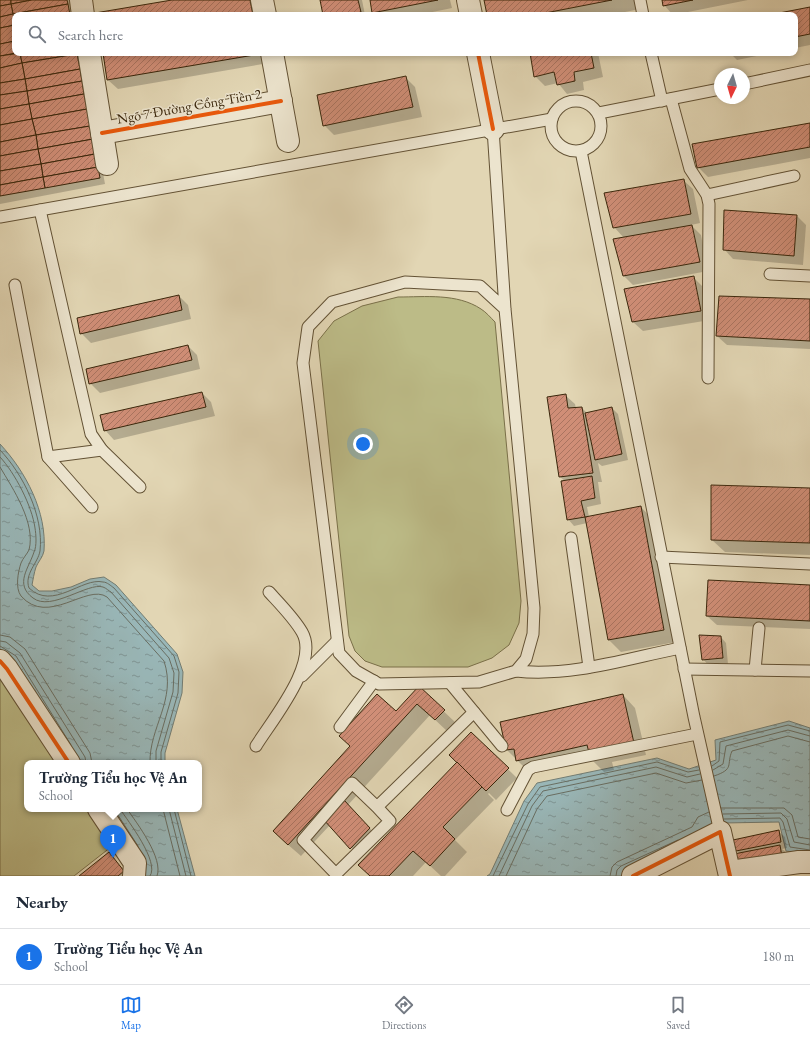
<!DOCTYPE html>
<html lang="en">
<head>
<meta charset="utf-8">
<style>
	:root { --surface:#fff; --page:#f6f6f7; --text:#1f2937; --muted:#747a83; --line:#e0e1e3; --accent:#1a73e8 }
	body { margin:0; font-family:"EB Garamond",serif; background:var(--page); color:var(--text) }
	.compass { position:absolute; left:714px; top:68px; width:36px; height:36px; border-radius:50%; background:var(--surface); box-shadow:0 2px 6px #0003; rotate:185deg }
	.you { position:absolute; left:363px; top:444px; width:14px; height:14px; margin:-10px; border:3px solid #fff; border-radius:50%; background:#1a73e8; box-shadow:0 0 0 6px #1a73e833 }
	.badge { display:grid; place-items:center; width:26px; height:26px; border-radius:50%; background:var(--accent); color:#fff; font-size:13px; font-weight:700 }
	.pin { position:absolute; translate:-50% -33px; filter:drop-shadow(0 1px 2px #0008) }
	.pin::after { content:''; position:absolute; top:21px; width:14px; height:12px; background:inherit; clip-path:polygon(0 0,100% 0,50% 100%) }
	.popup { position:absolute; left:24px; top:760px; width:178px; height:52px; box-sizing:border-box; display:grid; place-content:center; border-radius:8px; background:var(--surface); filter:drop-shadow(0 1px 3px #0005); font-size:13px; white-space:nowrap; color:var(--muted) }
	.popup b { font-size:15px; color:var(--text) }
	.popup::after { content:''; position:absolute; left:50%; top:100%; margin-left:-8px; border:8px solid transparent; border-top-color:var(--surface) }
	.list { margin:0; padding:0; list-style:none }
	h2 { display:flex; justify-content:space-between; align-items:center; height:52px; margin:0; padding:0 16px; font-size:17px }
	h2 small { font-size:13px; font-weight:400; color:var(--muted) }
	.list li { display:grid; grid-template-columns:26px 1fr auto; gap:12px; align-items:center; box-sizing:border-box; height:56px; padding:0 16px; border-top:1px solid var(--line) }
	.list b { display:block; font-size:15px; white-space:nowrap }
	.list p { margin:0; font-size:13px; white-space:nowrap; color:var(--muted) }
	.list em { font-size:13px; font-style:normal; color:var(--muted) }
	.icon { flex:none; width:22px; height:22px; fill:none; stroke:currentColor; stroke-width:2; stroke-linecap:round; stroke-linejoin:round }
	.map { position:relative; flex:none; width:810px; height:876px; overflow:hidden }
	.search { position:absolute; background:var(--surface); box-shadow:0 2px 6px #0003; left:12px; right:12px; top:12px; height:44px; display:flex; align-items:center; gap:10px; box-sizing:border-box; padding:0 14px; border-radius:8px; color:var(--muted); font-size:15px }
	.sheet { height:108px; background:var(--surface) }
	nav { display:flex; justify-content:space-around; align-items:center; box-sizing:border-box; height:56px; border-top:1px solid var(--line); background:var(--surface); font-size:11px; color:var(--muted) }
	nav a { display:grid; justify-items:center; gap:2px }
	nav .on { color:var(--accent) }
	.map>svg:first-child { display:block }
	.green { fill:#bcbb87; stroke:#7a7049 }
	.water { fill:url(#water-ripples); stroke:#737d73 }
	.shadow { fill:#0003 }
	.lines { fill:none; stroke-linecap:round; stroke-linejoin:round }
	.shore { stroke:#696e62; stroke-width:1 }
	.building { fill:url(#building-hatch); stroke:#39260b }
	.service-casing { stroke:#635235; stroke-width:13 }
	.minor-casing { stroke:#635235; stroke-width:24 }
	.service { stroke:#ece4ce; stroke-width:11 }
	.minor { stroke:#ece4ce; stroke-width:22 }
	.cycleway-casing { stroke:#ece4ce; stroke-width:6 }
	.cycleway { stroke:#e8590c; stroke-width:4 }
	.labels { text-anchor:middle; dominant-baseline:central; stroke-width:3; stroke-linejoin:round; paint-order:stroke }
	.street-label { font-size:14px; fill:#39260b; stroke:#ece4ce }
</style>
</head>
<body>
<div class="map">
<svg width="810" height="876" viewBox="0 0 810 876">
	<defs>
		<pattern id="water-ripples" width="26" height="14" patternUnits="userSpaceOnUse"><rect width="26" height="14" fill="#99b7b8"/><path d="M2 4q2-2 4 0t4 0M15 11q2-2 4 0t4 0" fill="none" stroke="#7e9594"/></pattern>
		<pattern id="building-hatch" width="6" height="6" patternUnits="userSpaceOnUse"><rect width="6" height="6" fill="#d08e77"/><path d="M-1 1l2-2M0 6l6-6M5 7l2-2" fill="none" stroke="#aa7460"/></pattern>
	</defs>
	<rect width="100%" height="100%" fill="#e2d6b4"/>
	<filter id="stains"><feTurbulence type="fractalNoise" baseFrequency=".005" numOctaves="4"/><feColorMatrix values="0 0 0 0 .2 0 0 0 0 .09 0 0 0 0 .02 0 0 0 .5 -.17"/></filter>
	<radialGradient id="worn" r=".72"><stop offset=".6" stop-color="#630" stop-opacity="0"/><stop offset="1" stop-color="#630" stop-opacity=".3"/></radialGradient>
	<g class="green">
		<path d="M398,297c27,0 59,-4 83,12 5,3 10,9 14,13l26,279 -2,22 -10,22 -17,13 -24,9h-86l-17,-6 -10,-10 -6,-15 -31,-295 16,-20 28,-15z"/>
		<path d="M0,679l67,84h-40v46h76l22,27 -51,40h-74z"/>
	</g>
	<g class="water">
		<path d="M0,444c26,28 47,68 44,107 -1,6 -6,11 -8,16 -2,6 -3,13 -4,18l7,6h13l19,-4 19,-8 14,-2 12,8 61,69 6,18 -1,21 -17,60v10h-87l-66,-105 -12,-9z"/>
		<path d="M789,721l21,7v126l-24,-3 -7,-29 -56,1 -19,15 -83,38h-134l3,-2 34,-73 13,-18 120,-25 32,11 27,-9 -1,-20z"/>
		<path d="M109,809h68l18,67h-57z"/>
	</g>
	<g class="shadow">
		<path d="M0,0h72l3,15h-60v38h66l24,131 -105,20z"/>
		<path d="M178,0h80l2,15h-163z"/>
		<path d="M321,0h41l3,15h-41z"/>
		<path d="M371,0h79l2,8 -34,7h-42l-3,-3z"/>
		<path d="M485,0h158l2,8 -35,7h-122z"/>
		<path d="M663,0h85l-75,15 -9,-10z"/>
		<path d="M810,8v37l-15,3v-33h-21z"/>
		<path d="M104,53h163l2,10 -151,26 -10,-9z"/>
		<path d="M531,53h67l5,24 -20,5 1,8 -17,4 -9,-11 -13,3 -10,-10z"/>
		<path d="M730,53h42l-35,7z"/>
		<path d="M406,78l9,9 7,30 -88,18 -10,-10z"/>
		<path d="M810,124v34l-102,19 -10,-10z"/>
		<path d="M683,180l10,9 7,34 -9,2 10,10 7,36 -75,14 -9,-9v-38l-10,-11z"/>
		<path d="M797,216l9,9 -3,40 -70,-6 -9,-10z"/>
		<path d="M693,277l10,10 7,33 -67,11 -10,-9 -8,-32z"/>
		<path d="M179,296l9,9 3,14 -100,24 -10,-10z"/>
		<path d="M810,300v49l-83,-4 -10,-9z"/>
		<path d="M188,346l9,9 3,14 -100,24 -10,-10z"/>
		<path d="M202,393l9,9 4,14 -101,24 -9,-10z"/>
		<path d="M565,395l10,9 1,5 6,-1 5,5 25,-5 6,6 10,46 -26,6 -4,-3 4,19h-4l3,22 -14,3 2,10 52,-10 12,13 23,122 -55,10 -12,-12 -22,-117 -13,3 -6,-7 -3,-38 -5,-4 -12,-80z"/>
		<path d="M810,489v66l-85,-3 -13,-12z"/>
		<path d="M810,586v43l-93,-4 -10,-9z"/>
		<path d="M720,636l6,7 2,21 -19,2 -6,-7z"/>
		<path d="M419,688l37,35 -8,9 -18,-17 -82,90 28,30 -19,19 -27,-29 -29,31 -15,-13z"/>
		<path d="M623,695l12,13 11,47 -34,7 2,8 -10,2 -13,-13 -61,14 -23,-23 -6,-28z"/>
		<path d="M471,733l46,45 -21,22 -7,-7 -1,1 6,6 -39,40 12,12 -22,24h-4l-15,-14 -13,14h-42l87,-114z"/>
		<path d="M778,831l7,6 2,11 -5,1 4,3 2,11 -48,-9 -3,-3z"/>
		<path d="M109,854l20,22h-49z"/>
	</g>
	<g class="lines">
		<g class="shore">
			<path d="M0,450c23,24 44,66 40,101 -2,12 -16,23 -11,37 24,23 53,-11 74,-6 4,0 8,4 11,6l60,68 5,16 -1,21 -17,59v11"/>
			<path d="M0,457c15,16 32,49 35,71 1,6 2,18 -1,24 -5,16 -20,32 -1,46 18,14 55,-16 70,-11 3,1 6,4 8,5l58,66 5,15 -1,19 -17,59v12"/>
			<path d="M0,467c13,22 36,56 29,83 -2,4 -6,8 -8,13 -3,9 -6,25 0,33 27,31 66,-13 86,1l57,64c13,39 -15,66 -14,102"/>
			<path d="M0,635l10,2 15,12 65,104 2,10"/>
			<path d="M0,641l6,1 14,11 65,104 1,6"/>
			<path d="M0,646l16,10 55,89"/>
			<path d="M712,766l7,-5 1,-19 68,-17 22,6"/>
			<path d="M713,770l10,-6 3,-18 62,-16 22,6"/>
			<path d="M714,776c21,-7 12,-11 18,-25l56,-15 22,6"/>
			<path d="M721,808h63l8,7 6,22 12,2"/>
			<path d="M114,809l24,37"/>
			<path d="M120,809c8,12 40,53 30,67"/>
			<path d="M127,809c10,14 37,50 30,67"/>
			<path d="M163,809l17,67"/>
			<path d="M169,809l17,67"/>
			<path d="M174,809l17,67"/>
			<path d="M723,814l58,-1 6,6 7,23 16,3"/>
			<path d="M724,819l56,-1 3,4 7,25 20,3"/>
			<path d="M493,876l35,-72 12,-17 117,-25 31,10 11,-2"/>
			<path d="M499,876l33,-70 11,-15 113,-24 31,10 13,-3"/>
			<path d="M506,876l31,-67 10,-13 109,-23 30,10 16,-3"/>
			<path d="M610,876l2,-9 5,-5 75,-35 6,-10 11,-5"/>
			<path d="M616,876l1,-6 4,-4 57,-26"/>
		</g>
	</g>
	<g class="building">
		<path d="M0,0h11v4l-11,2z"/>
		<path d="M11,0h21l-21,4z"/>
		<path d="M32,0h35l1,4 -55,10 -2,-10z"/>
		<path d="M172,0h78l3,15h-157l-1,-2z"/>
		<path d="M320,0h38l3,12 -12,3h-26z"/>
		<path d="M370,0h68l-66,13z"/>
		<path d="M484,0h128l-77,15h-48z"/>
		<path d="M662,0h31l-30,6z"/>
		<path d="M11,4l2,10 -13,3v-11z"/>
		<path d="M68,4l2,11h-55v9l-2,-10z"/>
		<path d="M810,7v27l-15,3v-22h-26z"/>
		<path d="M13,14l2,11 -15,3v-11z"/>
		<path d="M15,25v16l-15,3v-16z"/>
		<path d="M15,41l1,12 -16,3v-12z"/>
		<path d="M20,53l2,10 -22,5v-12z"/>
		<path d="M20,53h57v1l-55,9z"/>
		<path d="M103,53h157v1l-153,26z"/>
		<path d="M530,53h61l3,15 -20,4 1,9 -18,4 -3,-13 -20,5z"/>
		<path d="M77,54l3,15 -55,10 -3,-16z"/>
		<path d="M22,63l3,16 -25,4v-15z"/>
		<path d="M80,69l2,12 -55,10 -2,-12z"/>
		<path d="M406,76l7,31 -90,19 -6,-31z"/>
		<path d="M25,79l2,12 -27,4v-12z"/>
		<path d="M82,81l2,13 -55,10 -2,-13z"/>
		<path d="M27,91l2,13 -29,5v-14z"/>
		<path d="M84,94l3,15 -55,10 -3,-15z"/>
		<path d="M29,104l3,15 -32,6v-16z"/>
		<path d="M87,109l3,17 -54,9 -4,-16z"/>
		<path d="M32,119l4,16 -36,7v-17z"/>
		<path d="M810,123v24l-113,21 -5,-24z"/>
		<path d="M90,126l3,13 -55,10 -2,-14z"/>
		<path d="M36,135l2,14 -38,7v-14z"/>
		<path d="M93,139l2,15 -54,10 -3,-15z"/>
		<path d="M38,149l3,15 -41,7v-15z"/>
		<path d="M95,154l3,13 -55,10 -2,-13z"/>
		<path d="M41,164l2,13 -43,8v-14z"/>
		<path d="M98,167l2,11 -55,10 -2,-11z"/>
		<path d="M43,177l2,11 -45,8v-11z"/>
		<path d="M684,179l7,35 -78,14 -9,-35z"/>
		<path d="M724,210l73,5 -3,41 -71,-6z"/>
		<path d="M692,225l8,37 -77,14 -10,-37z"/>
		<path d="M694,276l7,35 -69,11 -8,-33z"/>
		<path d="M179,295l3,15 -102,24 -3,-16z"/>
		<path d="M719,296l91,3v42l-94,-5z"/>
		<path d="M188,345l4,15 -103,24 -3,-15z"/>
		<path d="M202,392l4,15 -102,24 -4,-16z"/>
		<path d="M566,394l2,14 14,-1 11,66 -34,4 -12,-80z"/>
		<path d="M612,407l10,47 -27,6 -10,-47z"/>
		<path d="M592,476l3,22 -14,3 4,16 -18,3 -6,-39z"/>
		<path d="M711,485l99,3v55l-99,-3z"/>
		<path d="M641,506l23,124 -56,10 -23,-123z"/>
		<path d="M708,580l102,5v36l-104,-5z"/>
		<path d="M699,635l22,1 2,22 -21,2z"/>
		<path d="M419,686l26,24 -10,10 -18,-16 -129,141 -15,-14 77,-85 -11,-10 38,-42 19,17z"/>
		<path d="M623,694l11,49 -43,17 -4,-15 -71,16 -2,-12 -8,1 -6,-28z"/>
		<path d="M471,732l38,36 -23,23 -37,-36z"/>
		<path d="M457,762l25,25 -39,40 12,12 -25,27 -17,-15 -24,25h-19l-12,-11z"/>
		<path d="M344,800l26,28 -20,21 -26,-29z"/>
		<path d="M779,830l2,12 -45,9 -3,-11z"/>
		<path d="M780,845l2,12 -45,9 -3,-12z"/>
		<path d="M109,852l15,19 -6,5h-39z"/>
	</g>
	<g class="lines">
		<g class="service-casing">
			<g id="service">
				<path d="M640,0l3,15"/>
				<path d="M651,53l11,48"/>
				<path d="M744,84l66,-14"/>
				<path d="M671,99l19,70 17,26 2,9 -1,174"/>
				<circle cx="576" cy="126" r="25"/>
				<path d="M599,113l121,-24"/>
				<path d="M493,129l12,180 29,299 -1,26 -7,25 -10,12 -37,11 -100,2 -23,-13 -17,-18 -36,-290 5,-36 24,-25 73,-20 75,4 25,23"/>
				<path d="M581,151l113,566 26,115"/>
				<path d="M707,195l87,-19"/>
				<path d="M40,210l51,224 11,16 38,37"/>
				<path d="M0,217l552,-98"/>
				<path d="M770,274l40,2"/>
				<path d="M15,285l33,172 54,-7"/>
				<path d="M48,457l44,50"/>
				<path d="M571,538l18,129"/>
				<path d="M661,557l149,7"/>
				<path d="M684,669l126,2"/>
				<path d="M755,670l4,-42"/>
				<path d="M516,671c55,6 110,-12 164,-23"/>
				<path d="M302,676l35,-35"/>
				<path d="M450,683l52,63"/>
				<path d="M340,727l34,-46"/>
				<path d="M256,746c16,-26 64,-83 46,-114 -8,-14 -22,-28 -33,-40"/>
				<path d="M377,807l-25,-24 -49,57 33,34 54,-53 -13,-14 97,-95"/>
				<path d="M507,810l21,-40 5,-3 164,-33"/>
			</g>
		</g>
		<g class="minor-casing">
			<g id="minor">
				<path d="M81,0l2,15"/>
				<path d="M262,0l3,15"/>
				<path d="M468,0l3,15"/>
				<path d="M89,53l18,111"/>
				<path d="M272,53l16,88"/>
				<path d="M478,53l15,76"/>
				<path d="M102,133l179,-32"/>
				<path d="M0,661l7,8 62,94"/>
				<path d="M99,809l36,54 -1,13"/>
				<path d="M730,872l69,-10h11"/>
				<path d="M633,876l87,-44 10,44"/>
			</g>
		</g>
		<use href="#service" class="service"/>
		<use href="#minor" class="minor"/>
		<g class="cycleway-casing">
			<g id="cycleway">
				<path d="M478,53l15,76"/>
				<path d="M102,133l179,-32"/>
				<path d="M0,661l7,8 62,94"/>
				<path d="M633,876l87,-44 10,44"/>
			</g>
		</g>
		<use href="#cycleway" class="cycleway"/>
	</g>
	<g class="labels">
		<g class="street-label">
			<text transform="translate(189 106) rotate(-10)">Ngõ 7 Đường Cổng Tiền 2</text>
		</g>
	</g>
	<rect width="100%" height="100%" filter="url(#stains)"/>
	<rect width="100%" height="100%" fill="url(#worn)"/>
</svg>
<svg class="compass" viewBox="-18 -18 36 36"><path d="M0-13l5 13h-10z" fill="#e53935"/><path d="M0 13l5-13h-10z" fill="#747a83"/></svg>
<div class="you"></div>
<div class="pin badge" style="left:113px;top:858px">1</div>
<div class="popup"><b>Trường Tiểu học Vệ An</b>School</div>
<div class="search"><svg class="icon" aria-label="search" viewBox="0 0 24 24"><circle cx="10" cy="10" r="6"/><path d="M15 15l6 6"/></svg>Search here</div>
</div>
<section class="sheet">
<h2>Nearby<small></small></h2>
<ul class="list">
<li><span class="badge">1</span><div><b>Trường Tiểu học Vệ An</b><p>School</p></div><em>180 m</em></li>
</ul>
</section>
<nav>
<a class="on"><svg class="icon" aria-label="map" viewBox="0 0 24 24"><path d="M3 6l6-2 6 2 6-2v14l-6 2-6-2-6 2zM9 4v14M15 6v14"/></svg>Map</a>
<a><svg class="icon" aria-label="directions" viewBox="0 0 24 24"><path d="M12 3l9 9-9 9-9-9zM9 14v-3h6M13 9l2 2-2 2"/></svg>Directions</a>
<a><svg class="icon" aria-label="saved" viewBox="0 0 24 24"><path d="M7 4h10v16l-5-4-5 4z"/></svg>Saved</a>
</nav>
</body>
</html>
